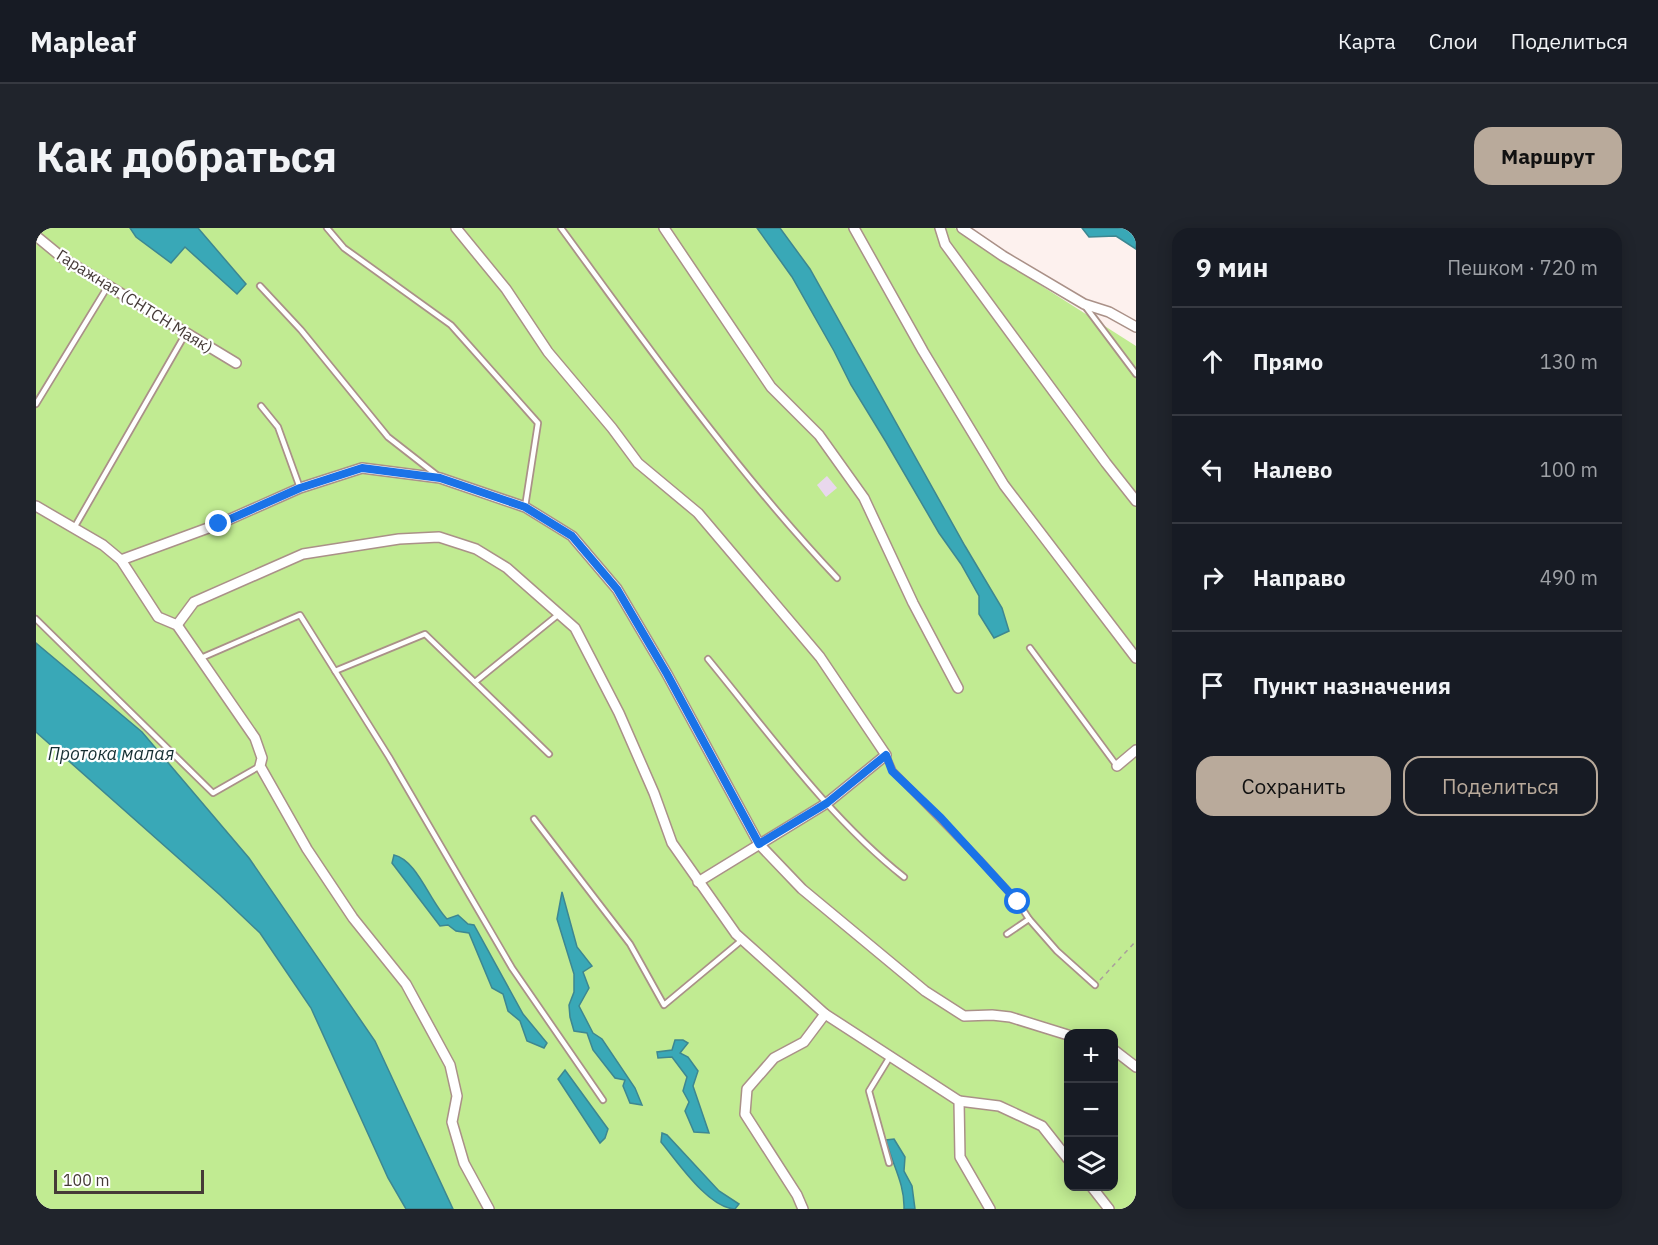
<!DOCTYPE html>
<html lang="ru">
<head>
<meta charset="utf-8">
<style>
	:root { --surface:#171b24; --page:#20242c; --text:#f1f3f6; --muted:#9ea1a6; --line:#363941; --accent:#b9aa9b }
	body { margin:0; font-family:"IBM Plex Sans",sans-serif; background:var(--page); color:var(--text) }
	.controls { position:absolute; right:18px; bottom:18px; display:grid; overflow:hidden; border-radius:12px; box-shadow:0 3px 15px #0003 }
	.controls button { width:54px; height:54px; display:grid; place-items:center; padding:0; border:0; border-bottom:2px solid var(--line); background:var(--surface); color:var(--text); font:30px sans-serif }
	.scale { position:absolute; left:18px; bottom:15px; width:150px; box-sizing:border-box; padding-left:6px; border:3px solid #453a37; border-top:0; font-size:16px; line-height:21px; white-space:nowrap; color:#453a37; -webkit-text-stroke:4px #fff; paint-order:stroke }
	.stop { position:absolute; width:18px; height:18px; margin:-14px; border:4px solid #1a73e8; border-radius:50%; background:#fff }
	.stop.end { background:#1a73e8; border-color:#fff; box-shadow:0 2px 6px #0008 }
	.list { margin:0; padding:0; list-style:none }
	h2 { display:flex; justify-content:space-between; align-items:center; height:78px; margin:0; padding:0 24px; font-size:26px }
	h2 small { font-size:20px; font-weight:400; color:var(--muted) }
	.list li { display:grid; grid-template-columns:39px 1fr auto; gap:18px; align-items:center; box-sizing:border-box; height:108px; padding:0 24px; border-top:2px solid var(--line) }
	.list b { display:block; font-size:22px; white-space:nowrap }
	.list em { font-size:20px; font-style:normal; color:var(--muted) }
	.actions { display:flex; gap:12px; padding:18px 24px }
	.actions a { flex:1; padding:14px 0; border:2px solid var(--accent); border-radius:18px; text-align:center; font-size:21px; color:var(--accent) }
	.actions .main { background:var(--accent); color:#111 }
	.icon { flex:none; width:33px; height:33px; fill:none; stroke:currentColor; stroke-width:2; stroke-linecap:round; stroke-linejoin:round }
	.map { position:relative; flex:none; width:1100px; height:981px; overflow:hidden; border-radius:18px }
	header { display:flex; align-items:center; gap:36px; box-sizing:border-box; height:84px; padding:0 30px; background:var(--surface); border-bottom:2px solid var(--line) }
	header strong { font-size:28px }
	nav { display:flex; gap:33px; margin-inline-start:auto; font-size:21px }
	.intro { display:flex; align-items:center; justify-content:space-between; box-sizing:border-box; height:144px; padding:0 36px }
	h1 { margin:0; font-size:42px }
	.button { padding:15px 27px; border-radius:18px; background:var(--accent); color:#111; font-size:21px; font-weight:700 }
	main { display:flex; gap:36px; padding:0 36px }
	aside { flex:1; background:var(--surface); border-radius:18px; box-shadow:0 3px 15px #0003 }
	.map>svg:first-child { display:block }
	.green { fill:#c1eb92; fill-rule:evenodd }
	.water { fill:#39a8b7; stroke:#3d8791; stroke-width:1.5 }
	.building { fill:#e9d8ed }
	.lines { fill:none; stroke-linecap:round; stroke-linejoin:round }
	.lane-casing { stroke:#aa9188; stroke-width:8 }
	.street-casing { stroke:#aa9188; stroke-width:12 }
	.path { stroke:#a99e9b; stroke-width:1.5; stroke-dasharray:4.5 4.5; stroke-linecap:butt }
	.lane { stroke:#fff; stroke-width:4.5 }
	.street { stroke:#fff; stroke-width:9 }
	.route { stroke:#1a73e8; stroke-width:8 }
	.labels { text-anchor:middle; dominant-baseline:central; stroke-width:4.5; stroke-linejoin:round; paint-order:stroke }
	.street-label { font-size:16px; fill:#453a37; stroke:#fff }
	.water-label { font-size:18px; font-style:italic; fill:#152e31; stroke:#fff }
</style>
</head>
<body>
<header>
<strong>Mapleaf</strong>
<nav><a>Карта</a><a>Слои</a><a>Поделиться</a></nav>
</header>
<div class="intro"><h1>Как добраться</h1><a class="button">Маршрут</a></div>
<main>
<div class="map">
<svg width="1100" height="981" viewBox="0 0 1100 981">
	<rect width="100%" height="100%" fill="#fdf1ee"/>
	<g class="green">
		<path d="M0,0h919l90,60 91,58v863h-683l-78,-168 -126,-183 -107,-126 -106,-89zM1032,806h46v152h-46z"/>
		<path d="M0,504l184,163 40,38 51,75 77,170 18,31h-370z"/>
	</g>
	<g class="water">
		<path d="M94,0h68l48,56 -9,10 -52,-47 -14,16 -35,-26z"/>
		<path d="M721,0h23l30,41 155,277 37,62 7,23 -15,7 -15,-24v-18l-18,-32 -22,-31 -53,-91 -35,-57 -17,-34 -42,-74z"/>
		<path d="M1046,0h54v21l-20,-13 -27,1z"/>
		<path d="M0,415l106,89 107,126 126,183 78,168h-47l-18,-31 -77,-170 -51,-75 -40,-38 -184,-163z"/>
		<path d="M358,627c23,5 36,47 53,64l11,-4 10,9 6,1 49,89 24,29 -3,5 -17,-7 -7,-20 -12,-10 -5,-17 -11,-6 -23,-55 -13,-2 -8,-6 -8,1 -48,-63z"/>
		<path d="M526,664l15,55 15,19 -9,6 6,16 -10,18 14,27 9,6 33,49 7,17 -12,-2 -7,-17 2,-6 -10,-2 -22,-28 -6,-17 -13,-2 -4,-14 -1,-12 5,-13v-18l-17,-55z"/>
		<path d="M639,812h8l5,3 -8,10 8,4 10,14 -5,15 16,47 -15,-1 -9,-21 4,-9 -6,-11 4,-14 -15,-20 -14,1 -1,-6 15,-2z"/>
		<path d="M529,842l43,59 -3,9 -5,5 -42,-64z"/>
		<path d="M626,905l5,2 52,56 20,13 -4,5c-27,-1 -58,-48 -74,-67z"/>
		<path d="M858,911l11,18 -1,14 8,15 3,23h-11c1,-25 -12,-45 -18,-69z"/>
	</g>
	<path class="building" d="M791,248l10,12 -11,9 -9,-12z"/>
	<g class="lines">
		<g class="lane-casing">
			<g id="lane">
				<path d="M291,0l17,20 107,77 87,98 -13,84"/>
				<path d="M525,0c88,120 174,242 276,350"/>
				<path d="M224,58l41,44 87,107 50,39"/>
				<path d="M1049,78l51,68"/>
				<path d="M0,176l72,-118"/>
				<path d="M225,178l17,21 22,61"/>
				<path d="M38,300l112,-195"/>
				<path d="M0,391l177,174 47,-27"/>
				<path d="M994,420l87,118"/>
				<path d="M165,430l99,-43 89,142 123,211 91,132"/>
				<path d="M672,431c61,74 121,159 196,218"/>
				<path d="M299,443l90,-37 124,120"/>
				<path d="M439,454l84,-68"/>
				<path d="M850,527l7,16 86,88 39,43 11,17 28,32 38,34"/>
				<path d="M498,591l96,125 34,61 78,-65"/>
				<path d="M971,706l22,-15"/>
				<path d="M853,935l-20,-72 22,-36"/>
			</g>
		</g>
		<g class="street-casing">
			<g id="street">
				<path d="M420,0l50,61 42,63 64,76 26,35 60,50 122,144 66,98 -59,48 -129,79"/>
				<path d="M628,0l107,159 48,48 45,63 49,105 45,85"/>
				<path d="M818,0l69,123 81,134 132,173"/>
				<path d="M904,0l5,16 161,219 30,38"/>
				<path d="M926,0l41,28 81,48 25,8 27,15"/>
				<path d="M0,8l28,23 172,104"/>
				<path d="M0,278l67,39 18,15 37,57 19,8 78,113 7,20 -2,8 47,83 46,69 53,66 44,81 7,31 -5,26 12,41 25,46"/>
				<path d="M85,332l98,-36 81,-36 62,-20 78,10 85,29 47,29 45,53 50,85 92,170 43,45 123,102 39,25 28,-1 18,2 58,18"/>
				<path d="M141,397l17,-23 109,-48 96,-15 40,-2 37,12 31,19 68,60 44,85 35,80 18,50 64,91 89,80 134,87 1,56 30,52"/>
				<path d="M1081,538l19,-16"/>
				<path d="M1078,822l22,17"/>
				<path d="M923,873l40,5 43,20 26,33"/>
				<path d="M1055,958l18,23"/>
				<path d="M767,981l-6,-14 -52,-81 2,-25 27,-31 30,-16 21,-28"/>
			</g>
		</g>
		<path class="path" d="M1064,752l36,-39"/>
		<use href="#lane" class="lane"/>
		<use href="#street" class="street"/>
	</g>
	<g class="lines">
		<path class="route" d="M183,296l81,-36 62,-20 78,10 85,29 47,29 45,53 50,85 92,170 68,-41 59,-48 6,16 49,47 77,84"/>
	</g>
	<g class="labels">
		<g class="street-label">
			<text transform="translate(99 73) rotate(32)">Гаражная (СНТСН Маяк)</text>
		</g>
		<g class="water-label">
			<text x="75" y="525">Протока малая</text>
		</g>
	</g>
</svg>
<div class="controls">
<button>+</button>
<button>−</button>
<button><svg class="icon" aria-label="layers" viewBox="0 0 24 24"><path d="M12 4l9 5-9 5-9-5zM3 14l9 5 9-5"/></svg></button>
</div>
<div class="scale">100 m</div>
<div class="stop" style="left:982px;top:674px"></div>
<div class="stop end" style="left:183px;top:296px"></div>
</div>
<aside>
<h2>9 мин<small>Пешком · 720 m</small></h2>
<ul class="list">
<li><svg class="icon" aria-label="ahead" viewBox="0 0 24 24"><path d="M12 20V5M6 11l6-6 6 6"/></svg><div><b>Прямо</b></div><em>130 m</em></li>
<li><svg class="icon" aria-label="left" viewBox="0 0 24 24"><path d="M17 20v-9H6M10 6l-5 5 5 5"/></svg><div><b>Налево</b></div><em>100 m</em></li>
<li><svg class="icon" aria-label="right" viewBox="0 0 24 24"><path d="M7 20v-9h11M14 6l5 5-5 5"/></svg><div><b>Направо</b></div><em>490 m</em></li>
<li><svg class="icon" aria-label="arrive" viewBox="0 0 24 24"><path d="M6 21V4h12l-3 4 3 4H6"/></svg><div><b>Пункт назначения</b></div></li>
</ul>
<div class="actions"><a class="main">Сохранить</a><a>Поделиться</a></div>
</aside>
</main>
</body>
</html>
